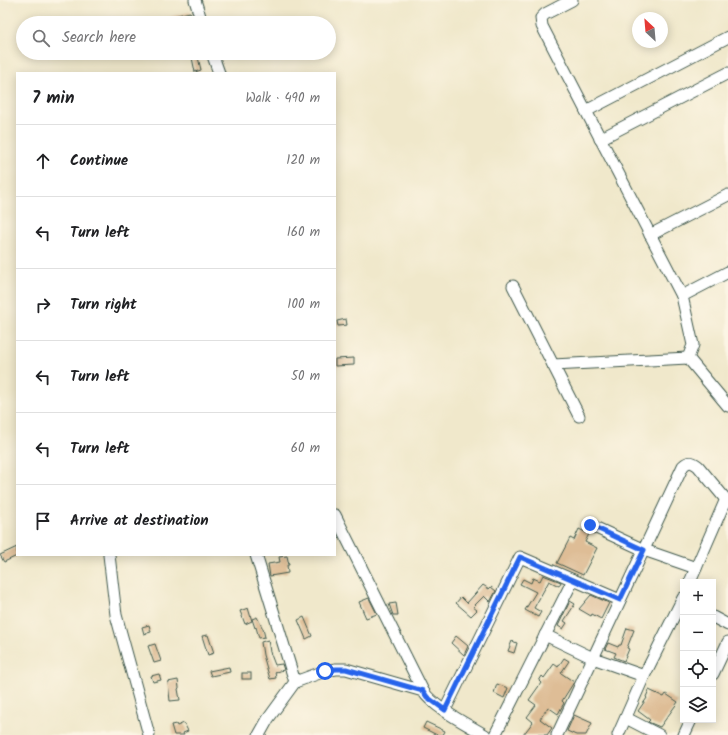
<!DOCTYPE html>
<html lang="en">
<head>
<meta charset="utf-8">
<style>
	:root { --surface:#fff; --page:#f6f6f6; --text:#202124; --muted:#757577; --line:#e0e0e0 }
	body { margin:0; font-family:Kalam,sans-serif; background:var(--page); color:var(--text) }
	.controls { position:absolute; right:12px; bottom:12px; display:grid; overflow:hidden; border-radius:0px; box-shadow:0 2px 10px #0003 }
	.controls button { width:36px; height:36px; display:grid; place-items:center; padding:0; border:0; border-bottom:1px solid var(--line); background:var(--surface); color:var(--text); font:20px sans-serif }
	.compass { position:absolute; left:632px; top:12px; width:36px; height:36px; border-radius:50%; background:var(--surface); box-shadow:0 2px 10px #0003; rotate:334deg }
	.stop { position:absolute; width:12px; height:12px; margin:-9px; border:3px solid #2563eb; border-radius:50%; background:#fff }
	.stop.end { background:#2563eb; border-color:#fff; box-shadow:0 1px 4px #0008 }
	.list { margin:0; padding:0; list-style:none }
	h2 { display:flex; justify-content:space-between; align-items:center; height:52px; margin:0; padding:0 16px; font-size:17px }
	h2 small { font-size:13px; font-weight:400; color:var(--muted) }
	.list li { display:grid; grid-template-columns:26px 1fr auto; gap:12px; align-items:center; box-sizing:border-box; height:72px; padding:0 16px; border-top:1px solid var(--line) }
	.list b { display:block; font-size:15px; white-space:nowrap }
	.list em { font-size:13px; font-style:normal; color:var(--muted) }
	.icon { flex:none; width:22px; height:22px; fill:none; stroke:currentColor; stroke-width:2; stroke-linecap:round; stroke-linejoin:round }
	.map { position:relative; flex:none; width:728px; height:735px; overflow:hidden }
	.search { position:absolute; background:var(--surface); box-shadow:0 2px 10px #0003; left:16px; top:16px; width:320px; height:44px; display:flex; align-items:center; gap:10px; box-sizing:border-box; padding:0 14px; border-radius:22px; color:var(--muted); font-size:15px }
	.panel { position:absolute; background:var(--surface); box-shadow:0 2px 10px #0003; left:16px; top:72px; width:320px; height:484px; border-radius:0px }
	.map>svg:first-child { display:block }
	.building { fill:#debd96 }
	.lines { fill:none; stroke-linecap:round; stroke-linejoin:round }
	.minor-casing { stroke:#3e574b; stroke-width:13 }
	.minor { stroke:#fff; stroke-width:11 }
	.route { stroke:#2563eb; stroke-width:5 }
</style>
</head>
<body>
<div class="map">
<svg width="728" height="735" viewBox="0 0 728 735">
	<rect width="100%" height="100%" fill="#fcf5e5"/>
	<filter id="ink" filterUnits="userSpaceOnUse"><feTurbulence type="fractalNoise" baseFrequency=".025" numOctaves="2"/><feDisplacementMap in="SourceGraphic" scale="8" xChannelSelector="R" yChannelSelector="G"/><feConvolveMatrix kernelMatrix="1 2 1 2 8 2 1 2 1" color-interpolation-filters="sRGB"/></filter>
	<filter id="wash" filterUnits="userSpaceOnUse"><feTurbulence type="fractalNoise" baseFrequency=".012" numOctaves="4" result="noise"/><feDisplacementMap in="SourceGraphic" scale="16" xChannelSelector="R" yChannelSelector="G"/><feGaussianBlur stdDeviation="0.9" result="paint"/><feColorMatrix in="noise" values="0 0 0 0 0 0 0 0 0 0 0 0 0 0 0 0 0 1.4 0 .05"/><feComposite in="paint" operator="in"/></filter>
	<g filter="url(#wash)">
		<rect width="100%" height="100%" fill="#f0e8cb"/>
		<g id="blocks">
			<g class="building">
				<path d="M190,12l1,3 -19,8h-18v-2z"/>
				<path d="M191,53h6l4,17 -6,2z"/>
				<path d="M346,319l1,6 -9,1 -1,-5z"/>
				<path d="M354,358v7l-19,1v-7z"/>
				<path d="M579,529l10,5 -4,8 12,6 -14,27 -26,-12 13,-25 4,2z"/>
				<path d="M17,547v9l-13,6 -4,-7z"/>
				<path d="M287,556l2,9h-2l1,8 -18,3 -2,-12 12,-2 -1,-5z"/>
				<path d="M543,575l18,7 -2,4 -10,-5 -15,27 7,4 -3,5 -13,-7 11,-18 -16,-8 3,-5 8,4 2,-5 7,3z"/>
				<path d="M483,585l6,4 2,-2 5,4 -6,11 -6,-6 -11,11 4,3 -6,6 -15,-13 5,-6 6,6z"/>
				<path d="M591,595l18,8 -8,16 -9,-5 -1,2 -12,-7z"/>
				<path d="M369,598l8,16 -11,4 -7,-16z"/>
				<path d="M570,601l5,3 -11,17 3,2 -4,6 -5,-3z"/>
				<path d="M396,603l2,12h-5l-4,-11z"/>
				<path d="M248,608l4,13 -7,3 -5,-13z"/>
				<path d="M257,617l6,12 2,8 -6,1 -3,-11 -1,1 -3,-9z"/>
				<path d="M304,617l8,19 -6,3 -8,-19z"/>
				<path d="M149,625l2,7 -7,2 -2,-7z"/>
				<path d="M627,628l7,2 -7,18 2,1 -5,12 -10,-4 2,-4 -11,-4 3,-6 10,4 1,-2h2z"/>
				<path d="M208,635l6,18 -6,2 -6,-19z"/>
				<path d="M456,636l12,10 -4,9 -13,-12z"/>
				<path d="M268,640l2,12 5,13 7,-1 2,6 -9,2 1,6 -6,1 -7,-24 -2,-13z"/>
				<path d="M512,641l5,2 -3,10 -6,-2z"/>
				<path d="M155,644l6,17 -7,2 -6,-17z"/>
				<path d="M564,658l5,3 -8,12 13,9 -12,19 2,2 -6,11 -10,-7 -8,12 12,9 -5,7h-24l10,-13 -6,-5 9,-12 -7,-5 12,-17 -2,-2 3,-5 2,2 10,-14 4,3z"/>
				<path d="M229,667l1,5 -19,4 -2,-5z"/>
				<rect x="242" y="673" width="9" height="6"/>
				<path d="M159,674l2,6 -8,2 -2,-6z"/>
				<path d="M178,680l1,8 -1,1 2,11 -10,1 -2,-19z"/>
				<path d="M497,684l11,4 -4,10 -10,-5z"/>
				<path d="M649,690l15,7 2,-3 12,8 -18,25 -12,-5 2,-2 -12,-9 9,-13 -1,-1z"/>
				<path d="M574,715l18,8 -6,12h-10l-9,-4z"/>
				<path d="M426,722l19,9 -2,4h-6l-14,-7z"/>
				<path d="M184,723l4,8 -5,2 1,2h-10l-3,-10 5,-1 1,2z"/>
			</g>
		</g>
	</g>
	<g filter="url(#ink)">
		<use href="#blocks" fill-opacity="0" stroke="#3e574b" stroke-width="1"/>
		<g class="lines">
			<g class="minor-casing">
				<g id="minor">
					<path d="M195,0l7,23"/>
					<path d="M572,0l-27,14 -4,4 1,8 44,85"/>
					<path d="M212,53l7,20"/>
					<path d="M600,139l128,-66"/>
					<path d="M650,235l78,-40"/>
					<path d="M513,286l66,130"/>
					<path d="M682,296l-96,-185 142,-74"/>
					<path d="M688,358l5,-13 -11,-49 46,-24"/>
					<path d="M688,358l40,48"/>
					<path d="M553,365l135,-7"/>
					<path d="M335,515l88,176c11,17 44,33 62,44"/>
					<path d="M590,525l54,25 52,18"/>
					<path d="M109,555l7,60 33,120"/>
					<path d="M256,555l39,127"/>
					<path d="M690,582l36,-83"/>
					<path d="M713,617l15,8"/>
					<path d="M545,635l48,23 51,18"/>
					<path d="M713,674l15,-32"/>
					<path d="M445,710l75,-153 100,43"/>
					<path d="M626,718l33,17"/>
					<path d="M259,735l9,-16 27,-37 30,-11 11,-2h10l77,22"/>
					<path d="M495,735l78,-155"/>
					<path d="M557,735l126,-269c6,-6 10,-4 15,0l30,36"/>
					<path d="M618,735l26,-59 39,-78"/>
					<path d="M684,735l7,-15"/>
				</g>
			</g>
			<use href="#minor" class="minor"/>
		</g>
	</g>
	<g class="lines" filter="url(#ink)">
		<path class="route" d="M325,671l11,-2h10l77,22 4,6 18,13 75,-153 100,43 24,-50 -54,-25"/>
	</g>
</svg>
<div class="controls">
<button>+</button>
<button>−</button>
<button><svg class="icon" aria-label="locate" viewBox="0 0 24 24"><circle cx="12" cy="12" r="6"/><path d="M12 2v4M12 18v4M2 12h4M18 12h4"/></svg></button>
<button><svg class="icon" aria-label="layers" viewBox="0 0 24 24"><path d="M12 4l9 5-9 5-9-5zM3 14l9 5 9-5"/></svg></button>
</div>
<svg class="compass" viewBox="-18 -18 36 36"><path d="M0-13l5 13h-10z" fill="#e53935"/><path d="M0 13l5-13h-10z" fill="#757577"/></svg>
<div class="stop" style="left:325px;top:671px"></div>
<div class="stop end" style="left:590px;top:525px"></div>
<div class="search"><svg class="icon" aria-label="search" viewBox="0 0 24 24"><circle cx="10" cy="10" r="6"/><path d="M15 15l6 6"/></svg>Search here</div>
<section class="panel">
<h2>7 min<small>Walk · 490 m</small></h2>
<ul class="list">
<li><svg class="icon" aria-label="ahead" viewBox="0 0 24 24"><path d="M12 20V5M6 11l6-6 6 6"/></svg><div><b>Continue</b></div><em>120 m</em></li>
<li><svg class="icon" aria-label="left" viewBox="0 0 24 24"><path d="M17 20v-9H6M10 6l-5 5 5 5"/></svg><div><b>Turn left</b></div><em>160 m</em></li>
<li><svg class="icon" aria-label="right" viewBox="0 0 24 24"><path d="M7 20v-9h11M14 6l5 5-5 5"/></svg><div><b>Turn right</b></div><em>100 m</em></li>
<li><svg class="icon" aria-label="left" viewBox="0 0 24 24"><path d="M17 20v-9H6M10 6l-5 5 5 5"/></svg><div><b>Turn left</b></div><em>50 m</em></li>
<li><svg class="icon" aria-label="left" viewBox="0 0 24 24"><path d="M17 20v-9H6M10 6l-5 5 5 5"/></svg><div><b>Turn left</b></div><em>60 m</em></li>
<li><svg class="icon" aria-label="arrive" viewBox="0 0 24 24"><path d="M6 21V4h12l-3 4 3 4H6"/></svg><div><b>Arrive at destination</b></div></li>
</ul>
</section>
</div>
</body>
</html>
